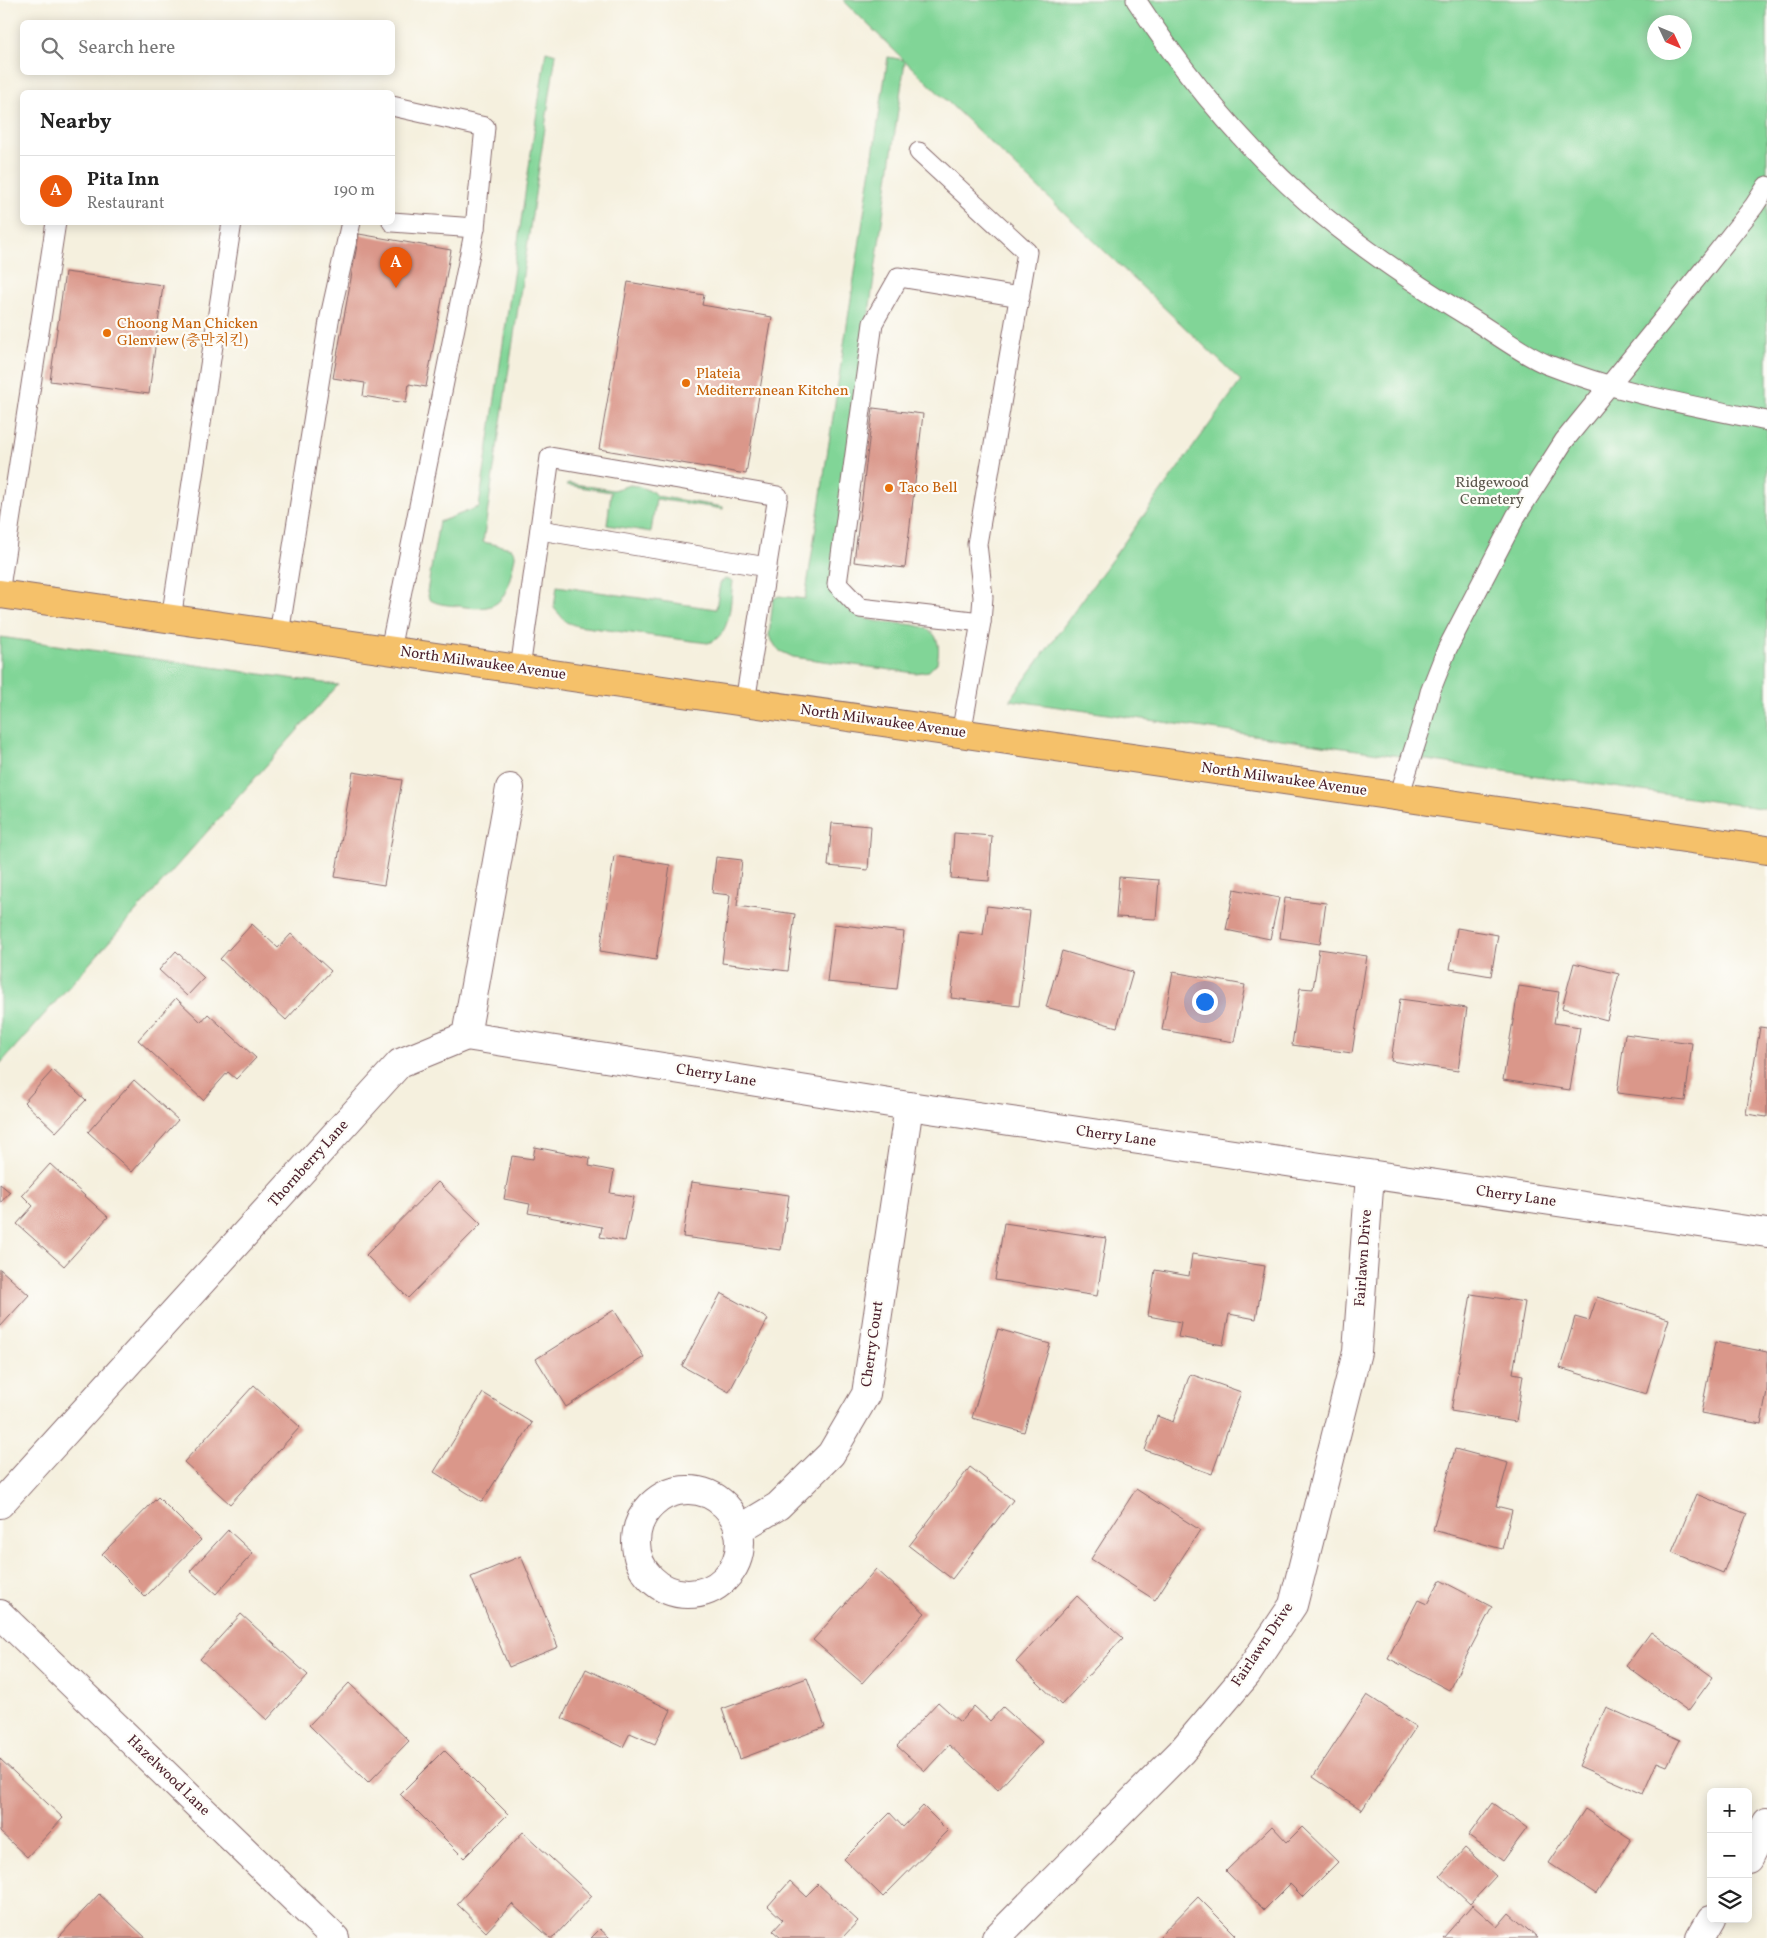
<!DOCTYPE html>
<html lang="en">
<head>
<meta charset="utf-8">
<style>
	:root { --surface:#fff; --page:#f6f6f6; --text:#222; --muted:#767676; --line:#e0e0e0; --accent:#ea580c }
	body { margin:0; font-family:Vollkorn,"Noto Serif KR",serif; background:var(--page); color:var(--text) }
	.controls { position:absolute; right:15px; bottom:15px; display:grid; overflow:hidden; border-radius:8px; box-shadow:0 2px 12px #0003 }
	.controls button { width:45px; height:45px; display:grid; place-items:center; padding:0; border:0; border-bottom:1px solid var(--line); background:var(--surface); color:var(--text); font:25px sans-serif }
	.compass { position:absolute; left:1647px; top:15px; width:45px; height:45px; border-radius:50%; background:var(--surface); box-shadow:0 2px 12px #0003; rotate:134deg }
	.you { position:absolute; left:1204px; top:1001px; width:18px; height:18px; margin:-12px; border:4px solid #fff; border-radius:50%; background:#1a73e8; box-shadow:0 0 0 8px #1a73e833 }
	.badge { display:grid; place-items:center; width:32px; height:32px; border-radius:50%; background:var(--accent); color:#fff; font-size:16px; font-weight:700 }
	.pin { position:absolute; translate:-50% -41px; filter:drop-shadow(0 1px 2px #0008) }
	.pin::after { content:''; position:absolute; top:26px; width:18px; height:15px; background:inherit; clip-path:polygon(0 0,100% 0,50% 100%) }
	.list { margin:0; padding:0; list-style:none }
	h2 { display:flex; justify-content:space-between; align-items:center; height:65px; margin:0; padding:0 20px; font-size:21px }
	h2 small { font-size:16px; font-weight:400; color:var(--muted) }
	.list li { display:grid; grid-template-columns:32px 1fr auto; gap:15px; align-items:center; box-sizing:border-box; height:70px; padding:0 20px; border-top:1px solid var(--line) }
	.list b { display:block; font-size:19px; white-space:nowrap }
	.list p { margin:0; font-size:16px; white-space:nowrap; color:var(--muted) }
	.list em { font-size:16px; font-style:normal; color:var(--muted) }
	.icon { flex:none; width:28px; height:28px; fill:none; stroke:currentColor; stroke-width:2; stroke-linecap:round; stroke-linejoin:round }
	.map { position:relative; flex:none; width:1767px; height:1938px; overflow:hidden }
	.search { position:absolute; background:var(--surface); box-shadow:0 2px 12px #0003; left:20px; top:20px; width:375px; height:55px; display:flex; align-items:center; gap:12px; box-sizing:border-box; padding:0 18px; border-radius:8px; color:var(--muted); font-size:19px }
	.panel { position:absolute; background:var(--surface); box-shadow:0 2px 12px #0003; left:20px; top:90px; width:375px; height:135px; border-radius:8px }
	.map>svg:first-child { display:block }
	.green { fill:#81d597; stroke:#667a61; fill-rule:evenodd }
	.building { fill:#da978a }
	.lines { fill:none; stroke-linecap:round; stroke-linejoin:round }
	.lane-casing { stroke:#86686a; stroke-width:21 }
	.street-casing { stroke:#86686a; stroke-width:30 }
	.primary-casing { stroke:#86686a; stroke-width:30 }
	.lane { stroke:#fff; stroke-width:19 }
	.street { stroke:#fff; stroke-width:28 }
	.primary { stroke:#f5c16b; stroke-width:28 }
	.food-dot { fill:#e8710a; stroke:#fdfcf7; stroke-width:2 }
	.labels { text-anchor:middle; dominant-baseline:central; stroke-width:4.5; stroke-linejoin:round; paint-order:stroke }
	.food-label { font-size:15px; fill:#c56008; stroke:#fdfcf7; text-anchor:start }
	.park-label { font-size:15px; fill:#5a564b; stroke:#fdfcf7 }
	.street-label { font-size:15px; fill:#4a1f2b; stroke:#fdfcf7 }
</style>
</head>
<body>
<div class="map">
<svg width="1767" height="1938" viewBox="0 0 1767 1938">
	<rect width="100%" height="100%" fill="#fdfcf7"/>
	<filter id="ink" filterUnits="userSpaceOnUse"><feTurbulence type="fractalNoise" baseFrequency=".02" numOctaves="2"/><feDisplacementMap in="SourceGraphic" scale="10" xChannelSelector="R" yChannelSelector="G"/><feConvolveMatrix kernelMatrix="1 2 1 2 8 2 1 2 1" color-interpolation-filters="sRGB"/></filter>
	<filter id="wash" filterUnits="userSpaceOnUse"><feTurbulence type="fractalNoise" baseFrequency=".0096" numOctaves="4" result="noise"/><feDisplacementMap in="SourceGraphic" scale="20" xChannelSelector="R" yChannelSelector="G"/><feGaussianBlur stdDeviation="1.12" result="paint"/><feColorMatrix in="noise" values="0 0 0 0 0 0 0 0 0 0 0 0 0 0 0 0 0 1.4 0 .05"/><feComposite in="paint" operator="in"/></filter>
	<g filter="url(#wash)">
		<rect width="100%" height="100%" fill="#f5f0de"/>
		<g class="green">
			<path d="M843,0h924v809l-757,-109 231,-319 -336,-320 -74,518c18,79 121,11 106,84l-8,8 -14,2 -122,-16 -15,-7 -9,-14 4,-37 6,-3 26,3 83,-542 16,3zM1654,22h30v30h-30z"/>
			<path d="M546,51l10,3 -73,488 28,6 4,6v3c-9,39 -10,57 -56,49 -10,-1 -22,-1 -30,-7l-2,-7 12,-70 40,-15z"/>
			<path d="M568,483l45,7 17,-5 8,1 15,6 3,4 67,11v2l-67,-10 -5,33 -44,-7 4,-33 -44,-7z"/>
			<path d="M725,579l8,2c-3,21 -1,55 -25,62l-131,-17 -11,-4 -12,-14 3,-22 159,23 4,-26z"/>
			<path d="M0,637l338,48 -338,379z"/>
		</g>
		<g id="blocks">
			<g class="building">
				<path d="M359,234l92,16 -25,137 -17,-3 -3,19 -43,-7 2,-13 -32,-5z"/>
				<path d="M65,272l98,13 -14,109 -99,-13z"/>
				<path d="M628,282l76,13 -2,10 70,12 -26,157 -147,-25z"/>
				<path d="M873,408l50,6 -18,154 -51,-6z"/>
				<path d="M353,772l49,8 -18,105 -49,-8z"/>
				<path d="M832,823l39,3 -3,44 -40,-4z"/>
				<path d="M954,833l38,3 -3,45 -38,-3z"/>
				<path d="M614,856l56,9 -14,95 -56,-9z"/>
				<path d="M716,857l26,3 -5,46 58,8 -7,57 -66,-8 8,-68 -18,-2z"/>
				<path d="M1119,877l40,3 -3,39 -40,-2z"/>
				<path d="M1234,889l45,9 -9,41 -44,-9z"/>
				<path d="M1285,898l41,5 -6,41 -40,-6z"/>
				<path d="M987,906l43,5 -11,95 -68,-8 8,-66 24,3z"/>
				<path d="M252,924l26,24 13,-14 40,37 -45,49 -66,-61z"/>
				<path d="M834,924l70,8 -7,57 -70,-7z"/>
				<path d="M1457,928l41,7 -7,41 -41,-7z"/>
				<path d="M1319,949l48,7 -15,97 -60,-8 8,-57 13,1z"/>
				<path d="M176,951l28,27 -17,18 -28,-26z"/>
				<path d="M1062,951l71,21 -16,55 -71,-20z"/>
				<path d="M1574,963l45,11 -12,46 -45,-12z"/>
				<path d="M1173,972l72,13 -11,57 -72,-12z"/>
				<path d="M1519,986l40,6 -5,31 26,4 -10,63 -67,-10z"/>
				<path d="M176,998l25,24 7,-8 48,44 -20,21 -8,-7 -25,28 -65,-60z"/>
				<path d="M1400,999l67,9 -9,63 -67,-10z"/>
				<path d="M1760,1027l7,1v89l-21,-3z"/>
				<path d="M1625,1034l67,9 -7,58 -68,-8z"/>
				<path d="M53,1070l33,30 -30,32 -32,-30z"/>
				<path d="M134,1080l44,40 -46,52 -44,-40z"/>
				<path d="M535,1147l55,11 -1,8 25,5 -4,22 24,4 -9,44 -25,-4 2,-10 -74,-14 2,-9 -26,-5 8,-43 21,3z"/>
				<path d="M50,1164l58,53 -44,49 -47,-42 16,-18 -11,-11z"/>
				<path d="M438,1182l43,42 -73,74 -42,-43z"/>
				<path d="M691,1182l98,13 -8,55 -98,-13z"/>
				<path d="M0,1184l10,8 -10,11z"/>
				<path d="M1004,1223l102,15 -9,58 -102,-16z"/>
				<path d="M1192,1254l73,12 -9,53 -27,-5 -6,31 -45,-8 3,-15 -33,-6 7,-46 34,6z"/>
				<path d="M0,1269l29,26 -29,32z"/>
				<path d="M721,1293l47,26 -39,73 -47,-26z"/>
				<path d="M1471,1294l54,8 -12,71 10,2 -7,47 -65,-11z"/>
				<path d="M1597,1297l72,22 -23,75 -86,-26 15,-51 14,4z"/>
				<path d="M614,1310l30,47 -78,50 -30,-48z"/>
				<path d="M998,1329l52,15 -26,88 -52,-14z"/>
				<path d="M1715,1342l52,10v39l-6,33 -60,-11z"/>
				<path d="M1190,1374l51,18 -29,82 -67,-24 12,-34 16,6z"/>
				<path d="M254,1385l46,42 -70,77 -46,-42z"/>
				<path d="M483,1393l49,30 -50,79 -48,-30z"/>
				<path d="M1455,1449l53,14 -12,43 16,4 -10,39 -69,-19z"/>
				<path d="M970,1467l43,33 -61,79 -43,-33z"/>
				<path d="M1136,1489l64,41 -45,70 -64,-41z"/>
				<path d="M1696,1494l51,20 -24,59 -51,-21z"/>
				<path d="M158,1497l43,43 -56,57 -43,-43z"/>
				<path d="M228,1530l25,23 -37,41 -26,-23z"/>
				<path d="M521,1556l37,91 -49,20 -38,-90z"/>
				<path d="M876,1569l49,44 -63,70 -49,-43z"/>
				<path d="M1440,1580l52,27 -43,83 -61,-32 30,-58 9,4z"/>
				<path d="M1077,1596l46,42 -62,67 -45,-43z"/>
				<path d="M241,1614l67,61 -41,45 -67,-61z"/>
				<path d="M1651,1632l62,45 -25,34 -62,-45z"/>
				<path d="M586,1669l85,41 -16,34 -25,-11 -7,14 -61,-29z"/>
				<path d="M807,1678l18,49 -85,32 -18,-50z"/>
				<path d="M349,1683l60,58 -41,42 -59,-58z"/>
				<path d="M1367,1695l49,32 -54,83 -49,-33z"/>
				<path d="M938,1702l22,20 14,-16 16,15 13,-14 39,35 -44,48 -49,-45 -24,26 -28,-25z"/>
				<path d="M1606,1707l74,33 -13,26 -10,-4 -14,32 -64,-28z"/>
				<path d="M444,1750l64,64 -44,44 -64,-64z"/>
				<path d="M0,1759l63,59 -36,39 -27,-25z"/>
				<path d="M1492,1803l35,25 -24,33 -35,-25z"/>
				<path d="M923,1806l25,25 -65,66 -39,-38 46,-46 13,14z"/>
				<path d="M1585,1809l46,30 -35,55 -47,-31z"/>
				<path d="M1272,1826l15,16 15,-15 36,35 -35,35 -13,-13 -26,26 -38,-39z"/>
				<path d="M523,1832l69,64 -39,42h-3l-38,-34 -26,28 -29,-28z"/>
				<path d="M1465,1848l31,28 -26,28 -30,-28z"/>
				<path d="M790,1881l16,15 12,-12 40,37 -16,17h-61l-8,-7 10,-11 -15,-14z"/>
				<path d="M99,1894l47,44h-88z"/>
				<path d="M1198,1897l38,38 -3,3h-75z"/>
				<path d="M1472,1905l25,22 12,-14 28,25h-94z"/>
				<path d="M600,1929l10,9h-19z"/>
			</g>
		</g>
	</g>
	<g filter="url(#ink)">
		<use href="#blocks" fill-opacity="0" stroke="#86686a" stroke-width="1"/>
		<g class="lines">
			<g class="lane-casing">
				<g id="lane">
					<path d="M1136,0c48,74 104,142 170,201 50,44 106,81 163,116 23,14 53,37 77,47 70,28 147,42 221,57"/>
					<path d="M919,152l108,100 -50,292 6,53 -2,25 -20,112"/>
					<path d="M392,222l83,6"/>
					<path d="M540,530l227,37"/>
					<path d="M0,587l56,-365"/>
					<path d="M171,619l61,-397"/>
					<path d="M981,622l-121,-14 -23,-24 36,-261 26,-46 121,20"/>
					<path d="M279,634l50,-313 22,-99"/>
					<path d="M390,650l85,-422 10,-101 -93,-21"/>
					<path d="M520,669l30,-212 228,39 -33,206"/>
					<path d="M1399,796l22,-69 9,-35 17,-43 69,-133 48,-75 141,-173 49,-62 13,-20"/>
				</g>
			</g>
			<g class="street-casing">
				<g id="street">
					<path d="M466,1036l443,70 858,127"/>
					<circle cx="688" cy="1542" r="52"/>
					<path d="M0,1504l400,-441 66,-27 44,-248"/>
					<path d="M738,1530l40,-24 53,-52 35,-60 43,-288"/>
					<path d="M0,1614l335,324"/>
					<path d="M1748,1859l19,-37"/>
					<path d="M996,1938l185,-186 66,-78 46,-69 64,-253 13,-177"/>
					<path d="M1700,1938l11,-19"/>
				</g>
			</g>
			<g class="primary-casing">
				<path id="primary" d="M0,594l1767,256"/>
			</g>
			<use href="#lane" class="lane"/>
			<use href="#street" class="street"/>
			<use href="#primary" class="primary"/>
		</g>
	</g>
	<g class="food-dot">
		<circle cx="107" cy="333" r="5"/>
		<circle cx="686" cy="383" r="5"/>
		<circle cx="889" cy="488" r="5"/>
	</g>
	<g class="labels">
		<g class="food-label">
			<text x="117" y="324">Choong Man Chicken<tspan x="117" dy="17">Glenview (충만치킨)</tspan></text>
			<text x="696" y="374">Plateia<tspan x="696" dy="17">Mediterranean Kitchen</tspan></text>
			<text x="899" y="488">Taco Bell</text>
		</g>
		<g class="park-label">
			<text x="1492" y="483">Ridgewood<tspan x="1492" dy="17">Cemetery</tspan></text>
		</g>
		<g class="street-label">
			<text transform="translate(483 664) rotate(8)">North Milwaukee Avenue</text>
			<text transform="translate(883 722) rotate(8)">North Milwaukee Avenue</text>
			<text transform="translate(1284 780) rotate(8)">North Milwaukee Avenue</text>
			<text transform="translate(716 1076) rotate(9)">Cherry Lane</text>
			<text transform="translate(1116 1137) rotate(8)">Cherry Lane</text>
			<text transform="translate(309 1164) rotate(-48)">Thornberry Lane</text>
			<text transform="translate(1516 1197) rotate(8)">Cherry Lane</text>
			<text transform="translate(1364 1258) rotate(-86)">Fairlawn Drive</text>
			<text transform="translate(873 1344) rotate(-82)">Cherry Court</text>
			<text transform="translate(1263 1645) rotate(-56)">Fairlawn Drive</text>
			<text transform="translate(168 1776) rotate(44)">Hazelwood Lane</text>
		</g>
	</g>
</svg>
<div class="controls">
<button>+</button>
<button>−</button>
<button><svg class="icon" aria-label="layers" viewBox="0 0 24 24"><path d="M12 4l9 5-9 5-9-5zM3 14l9 5 9-5"/></svg></button>
</div>
<svg class="compass" viewBox="-18 -18 36 36"><path d="M0-13l5 13h-10z" fill="#e53935"/><path d="M0 13l5-13h-10z" fill="#767676"/></svg>
<div class="you"></div>
<div class="pin badge" style="left:396px;top:288px">A</div>
<div class="search"><svg class="icon" aria-label="search" viewBox="0 0 24 24"><circle cx="10" cy="10" r="6"/><path d="M15 15l6 6"/></svg>Search here</div>
<section class="panel">
<h2>Nearby<small></small></h2>
<ul class="list">
<li><span class="badge">A</span><div><b>Pita Inn</b><p>Restaurant</p></div><em>190 m</em></li>
</ul>
</section>
</div>
</body>
</html>
